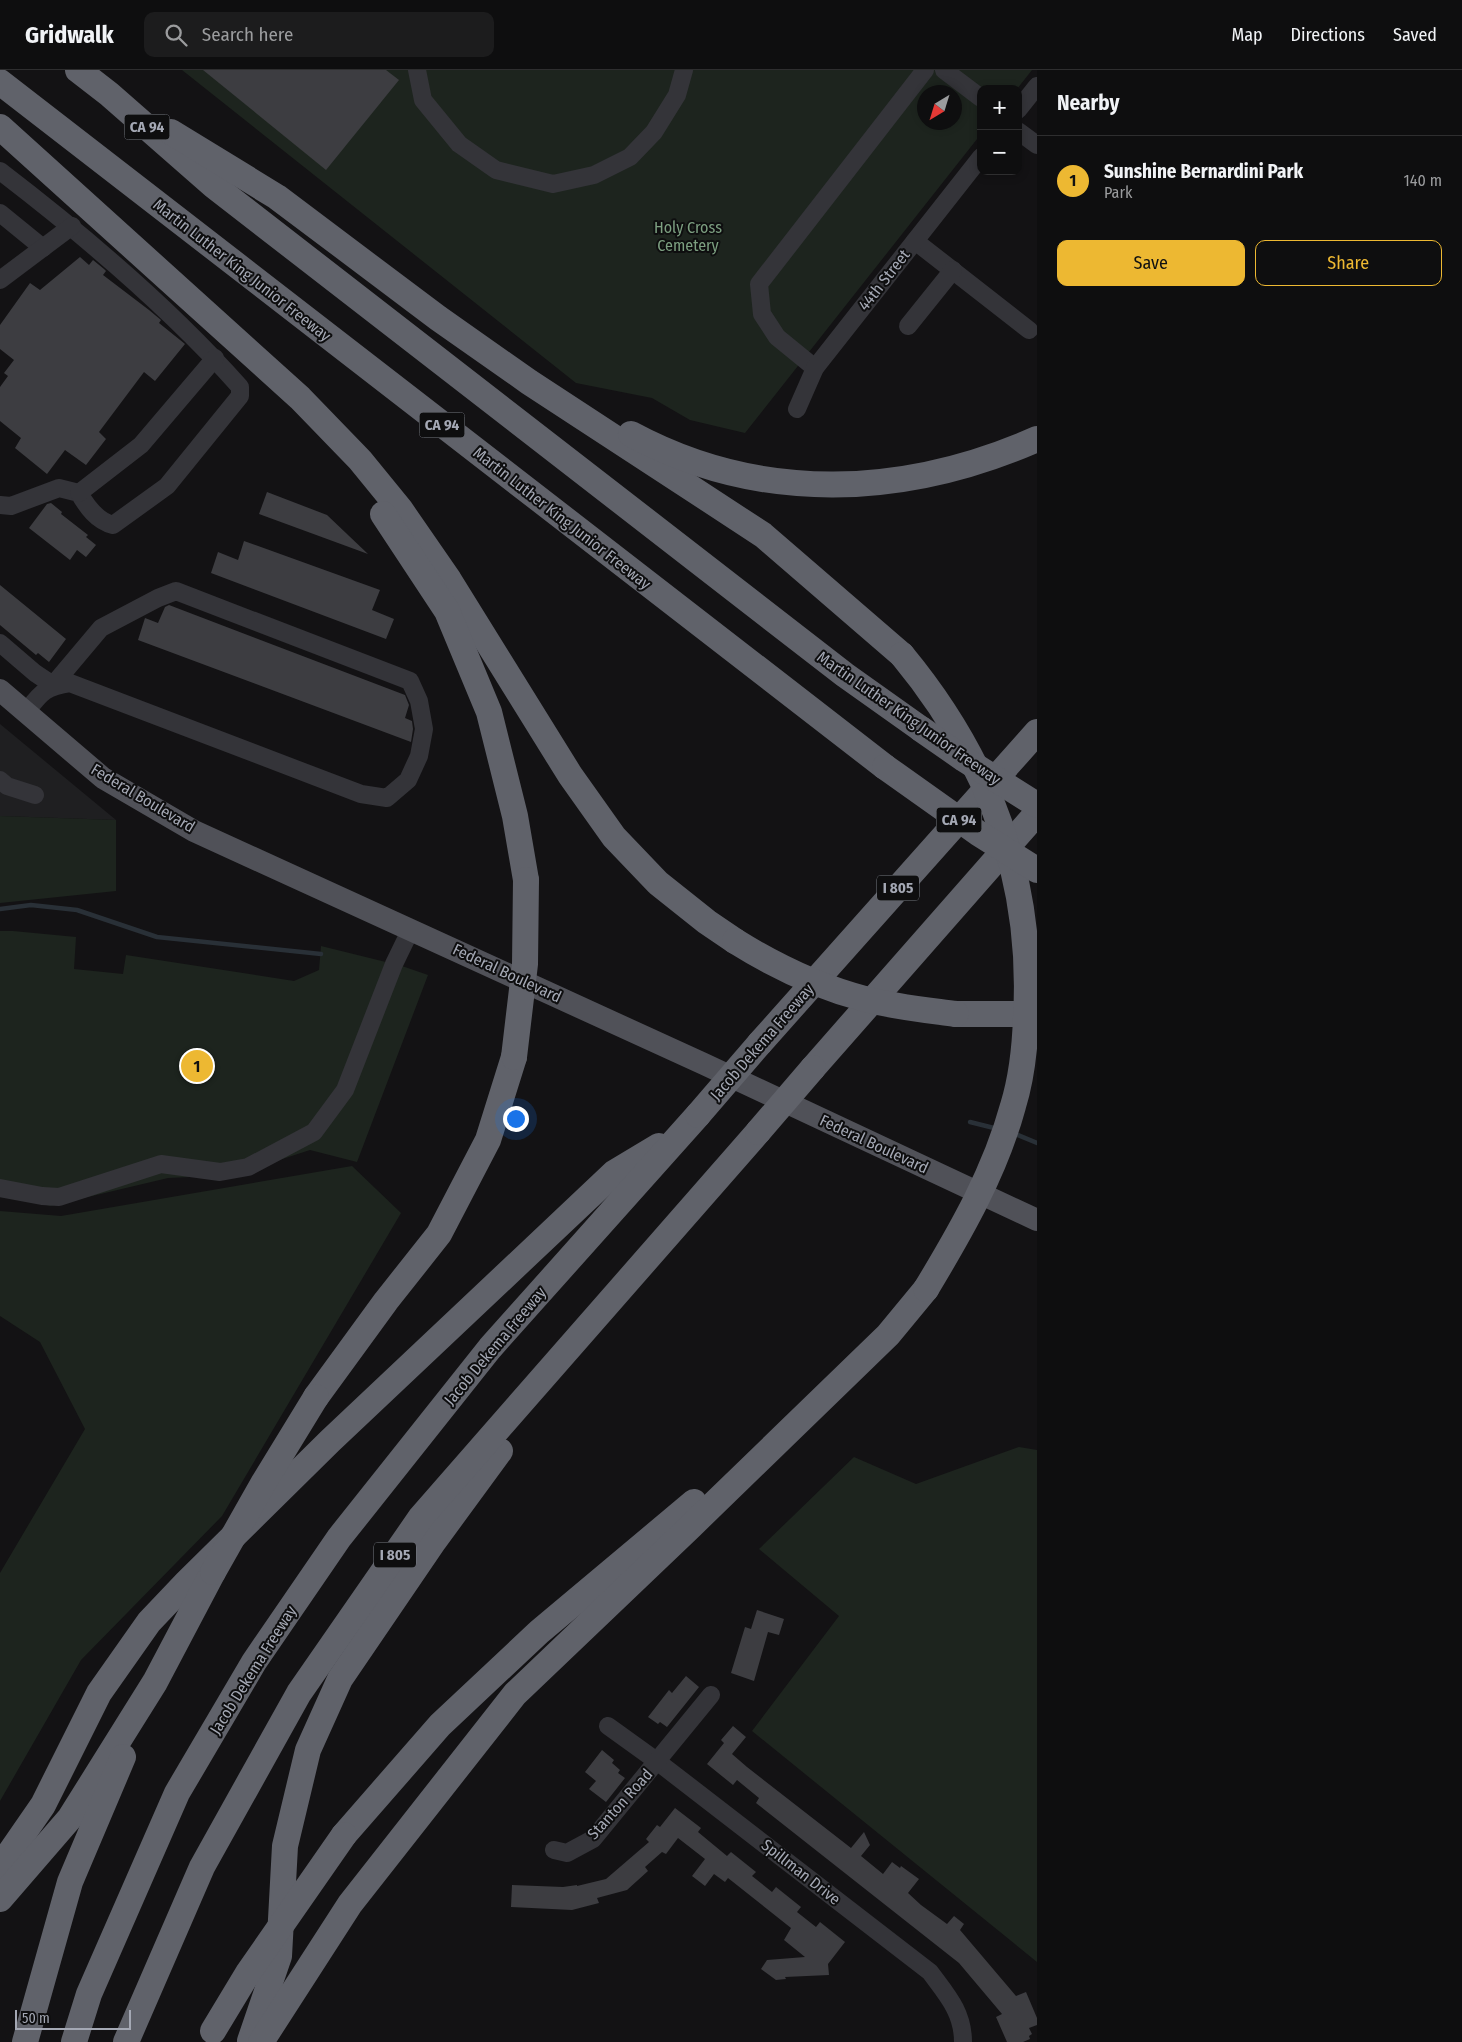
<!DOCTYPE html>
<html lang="en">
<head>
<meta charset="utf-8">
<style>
	:root { --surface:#0e0e0f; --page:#1c1c1d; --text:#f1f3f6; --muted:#9b9c9e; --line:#2e2e2f; --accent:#edb832 }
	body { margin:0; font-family:"Fira Sans Condensed",sans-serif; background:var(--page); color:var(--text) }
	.controls { position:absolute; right:15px; top:15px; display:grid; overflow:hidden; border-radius:10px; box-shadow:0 2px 8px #0003 }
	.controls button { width:45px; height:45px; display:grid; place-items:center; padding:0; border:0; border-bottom:1px solid var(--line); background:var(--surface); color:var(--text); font:25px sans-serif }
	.compass { position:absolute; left:917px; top:15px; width:45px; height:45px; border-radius:50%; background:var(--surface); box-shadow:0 2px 8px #0003; rotate:218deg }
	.scale { position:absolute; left:15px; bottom:12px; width:116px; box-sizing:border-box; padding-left:5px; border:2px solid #a4a8b4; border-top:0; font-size:14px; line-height:18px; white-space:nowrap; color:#a4a8b4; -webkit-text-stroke:4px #0e0e0f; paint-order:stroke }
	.you { position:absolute; left:515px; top:1048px; width:18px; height:18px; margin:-12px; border:4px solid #fff; border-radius:50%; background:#1a73e8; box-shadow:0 0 0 8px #1a73e833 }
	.badge { display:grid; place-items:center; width:32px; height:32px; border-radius:50%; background:var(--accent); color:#111; font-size:16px; font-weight:700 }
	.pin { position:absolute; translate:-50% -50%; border:2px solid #fff; box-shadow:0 1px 5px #0006 }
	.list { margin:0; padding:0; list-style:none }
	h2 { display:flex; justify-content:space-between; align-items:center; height:65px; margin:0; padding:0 20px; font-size:21px }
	h2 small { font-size:16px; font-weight:400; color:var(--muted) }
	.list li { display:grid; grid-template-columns:32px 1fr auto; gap:15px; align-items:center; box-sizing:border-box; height:90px; padding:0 20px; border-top:1px solid var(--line) }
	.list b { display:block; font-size:19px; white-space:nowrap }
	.list p { margin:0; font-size:16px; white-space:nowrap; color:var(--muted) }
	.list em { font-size:16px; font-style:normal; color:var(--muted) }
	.actions { display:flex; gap:10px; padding:15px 20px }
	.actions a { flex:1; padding:11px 0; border:1px solid var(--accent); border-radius:10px; text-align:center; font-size:18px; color:var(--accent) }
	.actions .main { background:var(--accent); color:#111 }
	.icon { flex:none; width:28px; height:28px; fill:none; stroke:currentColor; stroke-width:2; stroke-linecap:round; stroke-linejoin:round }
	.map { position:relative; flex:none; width:1037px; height:1972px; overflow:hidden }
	header { display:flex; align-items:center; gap:30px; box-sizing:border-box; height:70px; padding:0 25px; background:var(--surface); border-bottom:1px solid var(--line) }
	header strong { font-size:24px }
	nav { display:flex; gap:28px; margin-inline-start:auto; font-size:18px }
	.search { width:350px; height:45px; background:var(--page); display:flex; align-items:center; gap:12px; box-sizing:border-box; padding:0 18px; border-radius:10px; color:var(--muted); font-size:19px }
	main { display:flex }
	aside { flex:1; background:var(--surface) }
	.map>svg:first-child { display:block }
	.built { fill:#1f1f21 }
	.green { fill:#1d241e; fill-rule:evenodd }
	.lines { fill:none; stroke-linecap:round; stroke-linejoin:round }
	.stream { stroke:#293037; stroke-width:4.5 }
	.building { fill:#3d3d41 }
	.minor { stroke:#343439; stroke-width:18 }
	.major { stroke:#505158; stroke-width:22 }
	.highway { stroke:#60626a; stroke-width:26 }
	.highway-bridge { stroke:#60626a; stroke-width:26 }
	.labels { text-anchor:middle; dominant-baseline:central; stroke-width:4; stroke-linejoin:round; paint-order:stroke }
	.shield { fill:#0e0e0f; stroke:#777a82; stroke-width:1 }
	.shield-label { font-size:15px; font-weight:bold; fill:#a4a8b4 }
	.park-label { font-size:16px; fill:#7c9f80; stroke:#0e0e0f }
	.street-label { font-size:16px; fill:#a4a8b4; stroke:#0e0e0f }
</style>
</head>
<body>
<header>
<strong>Gridwalk</strong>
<div class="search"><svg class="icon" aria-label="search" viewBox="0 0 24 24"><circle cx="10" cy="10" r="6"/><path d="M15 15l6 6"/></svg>Search here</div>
<nav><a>Map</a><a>Directions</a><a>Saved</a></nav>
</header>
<main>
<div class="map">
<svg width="1037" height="1972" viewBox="0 0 1037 1972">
	<rect width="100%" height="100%" fill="#131214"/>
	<path class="built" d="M0,654l116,96 -116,-4z"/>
	<g class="green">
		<path d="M182,0h850l-15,19h-36v45l-236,299 -55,-13 -38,-22 -76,-15zM924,22h30v30h-30z"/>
		<path d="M0,746l116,4v71l-116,12z"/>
		<path d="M0,861h13l63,6 -2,32 49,5 3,-19 168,26 25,-11 2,-24 81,20 26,9 -71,187 -47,-12 -77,25 -65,3 -118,28 -50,-13z"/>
		<path d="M352,1096l49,47 -179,303 -141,144 -81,141v-228l85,-144 -45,-87 -40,-26v-105l61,5z"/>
		<path d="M1019,1377l18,3v512l-285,-231 87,-115 -80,-67 95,-92 62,27z"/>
	</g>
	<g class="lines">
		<g class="stream">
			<path d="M0,839l31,-4 46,5 80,27 164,17"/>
			<path d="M970,1052l28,7"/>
			<path d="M1013,1063l24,10"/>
		</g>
	</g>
	<g class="building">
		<path d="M203,0h183l13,10 -73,90z"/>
		<path d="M80,187l9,8 4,-5 11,9 2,2 -3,4 46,35 12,10 -2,3 26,21 -30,37 -11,-9 -45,60 7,7 -20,26 -21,-15 -18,24 -32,-26 6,-10 -21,-17v-34l8,-11 -4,-3 10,-13 -14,-11v-24l30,-42 10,7z"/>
		<path d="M267,422l60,23 41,39 -109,-40z"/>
		<path d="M51,433l11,9 -1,2 27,21 -2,2 10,8 -10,12 -9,-7 -7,10 -41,-32 18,-24z"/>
		<path d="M244,471l136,49 -8,20 22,9 -8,20 -175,-66 7,-21 20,8z"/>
		<path d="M0,515l66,54 -17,23 -11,-9 -2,2 -36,-30z"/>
		<path d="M169,535l236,90 4,10 -4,13 7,3 1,8 -2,13 -273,-102 7,-22 13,5 7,-16z"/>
		<path d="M757,1540l27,9 -5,16 -11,-3 -14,49 -23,-8 14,-46 6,2z"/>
		<path d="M686,1606l13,11 -32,40 -7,-5 -2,2 -10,-7 21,-27 3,3z"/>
		<path d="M733,1656l13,11 -14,17 15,13 104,81 13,-16 6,13 -9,11 22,18 9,-12 8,6 1,-2 18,13 -11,14 13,12 26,19 7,-8 10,8 -4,6 56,66 10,-4 11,26v7l-8,3 3,6 -3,2 1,3 -7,3h-16l-11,-25 6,-3 -43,-51 -203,-160 3,-5 -22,-18 -4,5 -26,-21 17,-21 -3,-3z"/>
		<path d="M602,1680l12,10 -2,3 8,7 -2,3 7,5 -19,24 -17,-13 7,-8 -11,-9z"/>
		<path d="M675,1738l26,20 -3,4 29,24 4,-4 25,20 -4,4 20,16 4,-5 25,20 -4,5 19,15 4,-5 25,20 -17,22 1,11 -44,2 1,2 -10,1 -15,-11 6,-9 38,-3 -21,-17 7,-12 -63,-50 -3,4 -11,-8 -9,12 -13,-10 13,-17 -27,-21 -12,16 -4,-2 -17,15 3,4 -21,19 -30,8 2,5 -27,7 -61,-3 1,-22 51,2 14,-2v1l29,-7 43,-37 -3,-3 11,-14 3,2z"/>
	</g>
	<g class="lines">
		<g class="minor">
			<path d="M417,0l6,30 36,44 37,26 57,14 41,-9 36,-18 24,-25 23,-37 7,-25"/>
			<path d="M944,0l37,28"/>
			<path d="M1018,40l19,-24"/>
			<path d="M1018,61l19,14"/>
			<path d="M0,101c85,65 169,136 240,216v9l-73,90 -54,39c-16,-4 -26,-18 -34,-32l-20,-5 -48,18 -11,-1"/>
			<path d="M0,143l43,35"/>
			<path d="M915,171l114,89"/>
			<path d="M0,210l72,-54"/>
			<path d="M908,256l45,-56"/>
			<path d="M815,298l-38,-31 -15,-23 -3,-30 166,-214"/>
			<path d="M797,339l18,-41 166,-211"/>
			<path d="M79,423l62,-48 74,-87"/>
			<path d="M0,573l35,30 18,12 48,-57 57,-30 18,-7 234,90 9,20 5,28 -5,27 -11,24 -21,18 -26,-4 -291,-111c-26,4 -29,10 -44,29"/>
			<path d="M0,710l7,6 28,9"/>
			<path d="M0,1118l42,8 17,1 102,-33 59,8 28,-5 66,-35 31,-42 49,-126 17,-35"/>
			<path d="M608,1656l50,36 272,210c17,23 33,40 33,70"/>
			<path d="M554,1780l13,3 26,-14 118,-144"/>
		</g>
		<path class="major" d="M0,620l103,88 91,53 510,233 333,156"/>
		<g class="highway">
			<path d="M78,0l31,24 105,92 631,489 76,54"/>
			<path d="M0,12l885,685"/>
			<path d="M0,57l300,271 60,62 40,49 49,71 121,195 44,62 44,46 49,39 28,19"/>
			<path d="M171,62l106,65 161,121 91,64 234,153 139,120"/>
			<path d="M631,364c130,70 274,63 406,5"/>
			<path d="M383,444l64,97 42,101 26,104 11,64"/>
			<path d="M956,944h81"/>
			<path d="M760,973l277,-311"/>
			<path d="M813,998l224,-255"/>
			<path d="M316,1327l70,-96 53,-67 49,-94 26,-83"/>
			<path d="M344,1765l96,-110 99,-93 155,-130"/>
			<path d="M0,1797l43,-62 56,-112 50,-71 38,-40 143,-141 284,-268 45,-27"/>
			<path d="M0,1829l70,-81 85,-136 58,-110"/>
			<path d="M250,1971l29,-85 6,-110 23,-96 32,-71 94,-138 66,-90"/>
			<path d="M25,1972l45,-160 53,-125"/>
			<path d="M74,1972l15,-48 88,-201 77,-131 85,-124 151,-190 208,-233"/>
			<path d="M126,1972l76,-175 97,-174 122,-176 337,-385"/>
			<path d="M261,1972l89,-138 165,-210 175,-167 198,-192 38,-46"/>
		</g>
		<g class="highway-bridge">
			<path d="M902,585c87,105 132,225 124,362 -1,30 -4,60 -13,89 -18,66 -52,125 -87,183"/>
			<path d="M921,659l43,30 73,46"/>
			<path d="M885,697l93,66 59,37"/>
			<path d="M735,871c40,25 84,46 130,58 30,8 61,11 91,15"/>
			<path d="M514,987l11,-93 1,-84"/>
			<path d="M698,1045l62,-72"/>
			<path d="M758,1062l55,-64"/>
			<path d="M213,1502l51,-90 52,-85"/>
			<path d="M213,1961l35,-58 96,-138"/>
		</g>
	</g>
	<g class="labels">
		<g class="shield">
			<rect x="124.5" y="44.5" width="45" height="25" rx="4"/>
			<rect x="419.5" y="342.5" width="45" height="25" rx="4"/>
			<rect x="936.5" y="737.5" width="45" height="25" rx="4"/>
			<rect x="877" y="805.5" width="42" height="25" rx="4"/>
			<rect x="374" y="1472.5" width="42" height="25" rx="4"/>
		</g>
		<g class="shield-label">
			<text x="147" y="57">CA 94</text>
			<text x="442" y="355">CA 94</text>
			<text x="959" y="750">CA 94</text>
			<text x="898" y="818">I 805</text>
			<text x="395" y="1485">I 805</text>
		</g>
		<g class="park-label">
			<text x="688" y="157">Holy Cross<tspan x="688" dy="18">Cemetery</tspan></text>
		</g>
		<g class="street-label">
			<text transform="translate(242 200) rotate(38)">Martin Luther King Junior Freeway</text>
			<text transform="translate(884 210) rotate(-52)">44th Street</text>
			<text transform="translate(562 448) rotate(38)">Martin Luther King Junior Freeway</text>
			<text transform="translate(909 648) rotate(35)">Martin Luther King Junior Freeway</text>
			<text transform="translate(143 728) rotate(31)">Federal Boulevard</text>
			<text transform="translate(507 903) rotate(25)">Federal Boulevard</text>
			<text transform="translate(762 972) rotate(-49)">Jacob Dekema Freeway</text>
			<text transform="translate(874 1074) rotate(25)">Federal Boulevard</text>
			<text transform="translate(495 1276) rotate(-50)">Jacob Dekema Freeway</text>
			<text transform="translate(253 1600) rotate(-58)">Jacob Dekema Freeway</text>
			<text transform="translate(620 1734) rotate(-48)">Stanton Road</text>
			<text transform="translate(801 1802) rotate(38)">Spillman Drive</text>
		</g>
	</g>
</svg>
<div class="controls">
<button>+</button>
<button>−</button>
</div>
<svg class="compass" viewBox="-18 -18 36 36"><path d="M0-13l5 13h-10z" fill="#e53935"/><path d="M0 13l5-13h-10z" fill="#9b9c9e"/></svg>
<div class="scale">50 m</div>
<div class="you"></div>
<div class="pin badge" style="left:197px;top:996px">1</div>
</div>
<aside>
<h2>Nearby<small></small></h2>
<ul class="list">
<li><span class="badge">1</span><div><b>Sunshine Bernardini Park</b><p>Park</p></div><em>140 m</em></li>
</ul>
<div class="actions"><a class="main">Save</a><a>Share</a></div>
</aside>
</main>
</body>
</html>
